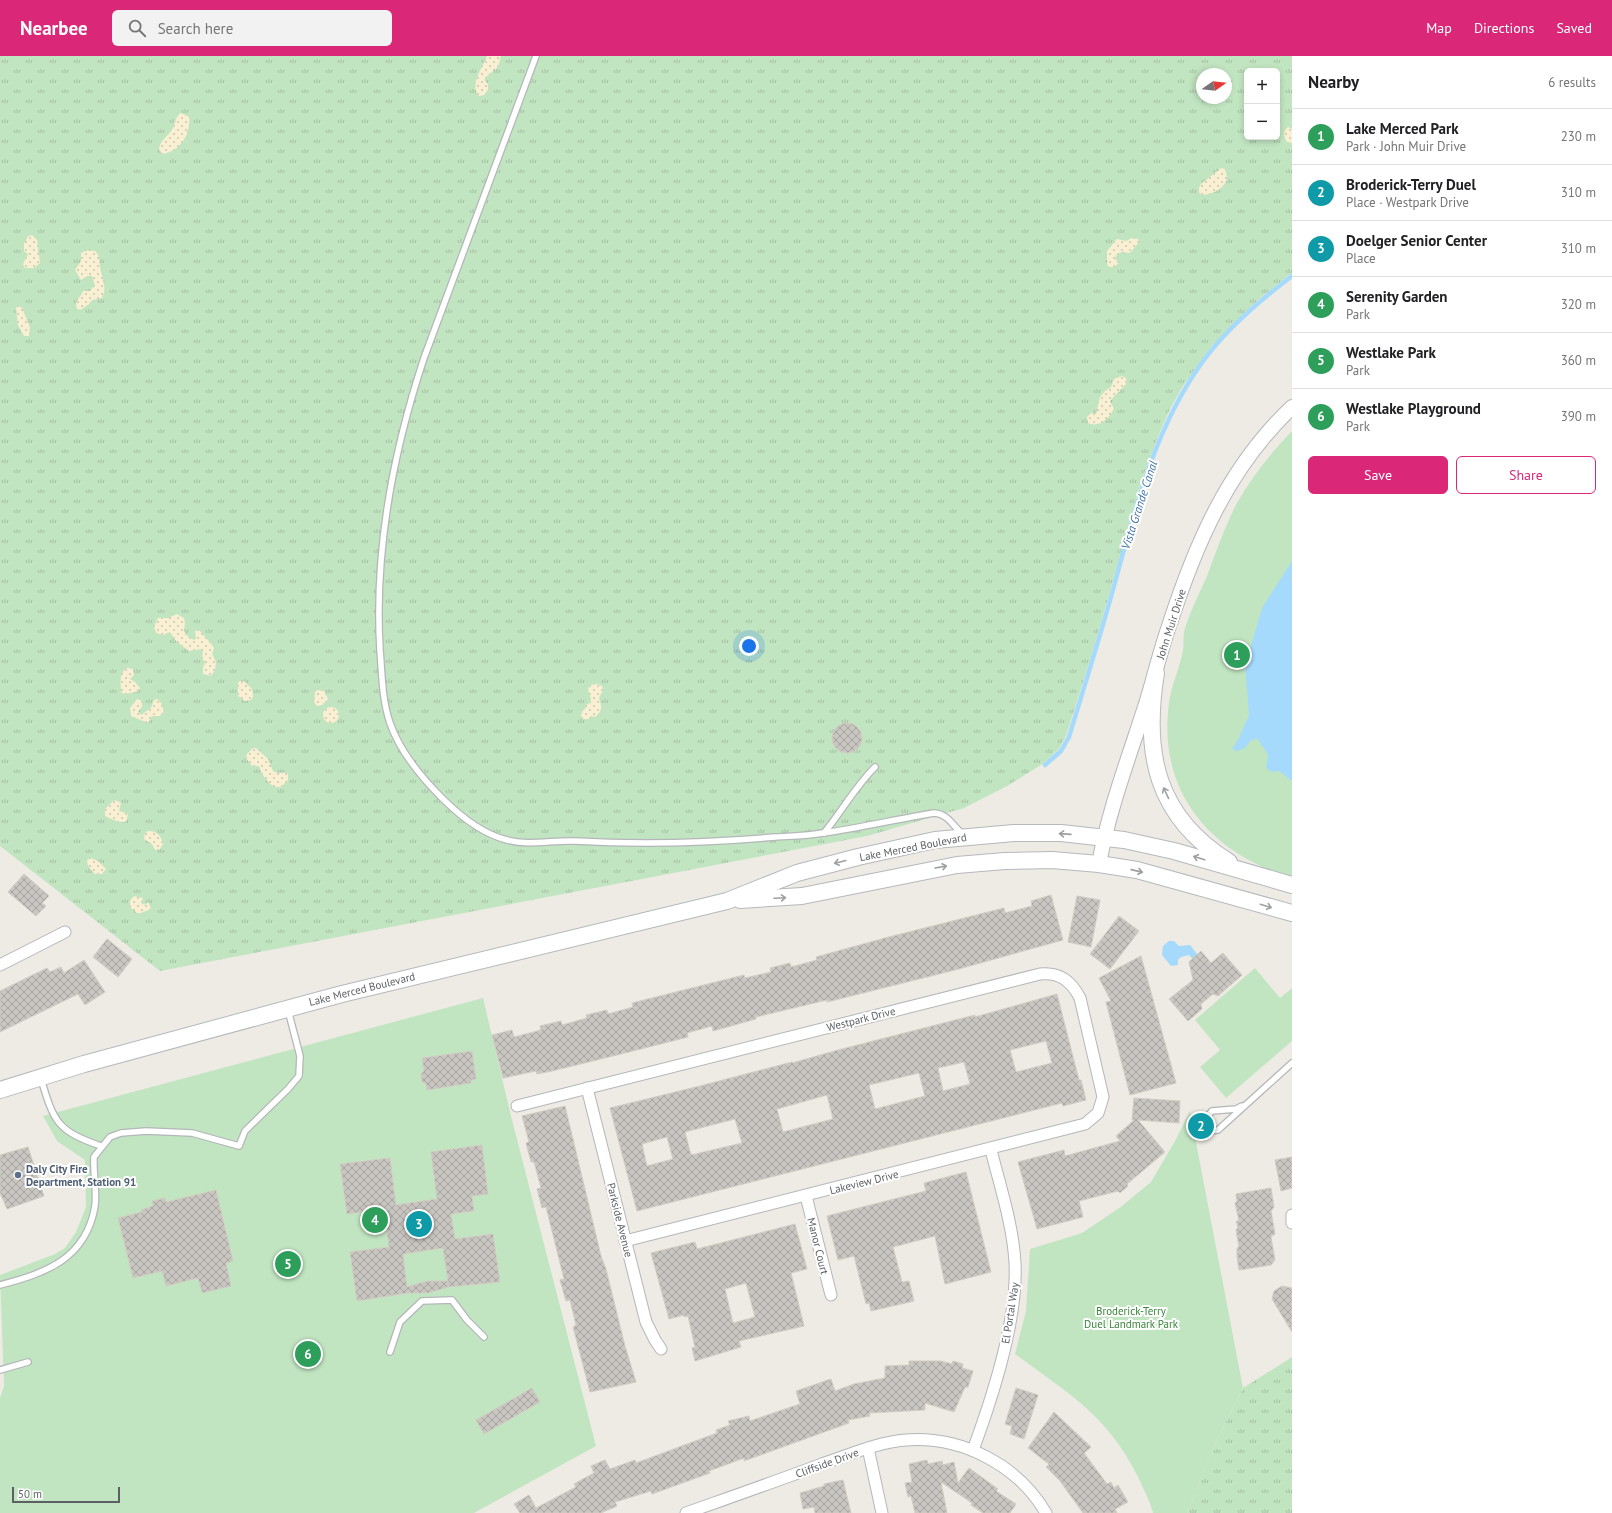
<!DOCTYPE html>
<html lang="en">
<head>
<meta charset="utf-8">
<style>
	:root { --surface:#fff; --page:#f2f2f2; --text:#202124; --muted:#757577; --line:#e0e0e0; --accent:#db2777 }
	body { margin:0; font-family:"PT Sans",sans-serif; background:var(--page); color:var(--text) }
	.controls { position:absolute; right:12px; top:12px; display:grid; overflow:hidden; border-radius:6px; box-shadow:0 2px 6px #0003 }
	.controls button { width:36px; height:36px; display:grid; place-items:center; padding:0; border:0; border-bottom:1px solid var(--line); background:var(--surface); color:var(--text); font:20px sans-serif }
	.compass { position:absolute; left:1196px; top:12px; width:36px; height:36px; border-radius:50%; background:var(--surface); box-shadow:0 2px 6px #0003; rotate:76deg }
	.scale { position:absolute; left:12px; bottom:10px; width:108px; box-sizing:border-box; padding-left:4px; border:2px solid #5c6064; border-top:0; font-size:11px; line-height:14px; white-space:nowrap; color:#5c6064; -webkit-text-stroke:3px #fff; paint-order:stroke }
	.you { position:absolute; left:749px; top:590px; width:14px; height:14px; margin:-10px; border:3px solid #fff; border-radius:50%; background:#1a73e8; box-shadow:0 0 0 6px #1a73e833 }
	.badge { display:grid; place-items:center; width:26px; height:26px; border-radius:50%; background:var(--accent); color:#fff; font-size:13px; font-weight:700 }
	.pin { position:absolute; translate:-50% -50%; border:2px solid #fff; box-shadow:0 1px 4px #0006 }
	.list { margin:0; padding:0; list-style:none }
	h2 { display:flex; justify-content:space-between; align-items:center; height:52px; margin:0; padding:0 16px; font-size:17px }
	h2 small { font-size:13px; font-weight:400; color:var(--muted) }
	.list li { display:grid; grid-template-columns:26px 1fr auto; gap:12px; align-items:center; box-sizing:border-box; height:56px; padding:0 16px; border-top:1px solid var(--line) }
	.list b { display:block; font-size:15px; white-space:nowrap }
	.list p { margin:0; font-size:13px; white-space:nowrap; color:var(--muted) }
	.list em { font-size:13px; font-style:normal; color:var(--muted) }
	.actions { display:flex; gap:8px; padding:12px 16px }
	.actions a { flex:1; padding:9px 0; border:1px solid var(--accent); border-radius:6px; text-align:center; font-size:14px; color:var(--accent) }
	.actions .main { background:var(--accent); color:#fff }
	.icon { flex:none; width:22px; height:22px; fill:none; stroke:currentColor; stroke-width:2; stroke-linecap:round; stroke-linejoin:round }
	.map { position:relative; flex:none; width:1292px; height:1457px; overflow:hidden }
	header { display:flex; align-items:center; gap:24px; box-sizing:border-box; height:56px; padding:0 20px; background:var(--accent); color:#fff }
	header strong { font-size:19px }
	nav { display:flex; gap:22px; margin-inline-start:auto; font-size:14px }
	.search { width:280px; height:36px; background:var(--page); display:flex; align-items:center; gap:10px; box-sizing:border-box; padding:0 14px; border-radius:6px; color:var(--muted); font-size:15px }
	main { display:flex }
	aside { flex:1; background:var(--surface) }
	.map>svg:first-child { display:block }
	.grass { fill:url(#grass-tufts); fill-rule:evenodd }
	.sand { fill:url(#sand-dots) }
	.park { fill:#c2e5c1 }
	.water { fill:#a5dafc }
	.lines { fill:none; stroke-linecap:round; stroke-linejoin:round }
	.stream { stroke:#a5dafc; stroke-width:4.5 }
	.building { fill:url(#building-cross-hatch); stroke:#d2cdc2; fill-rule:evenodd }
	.service-casing { stroke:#b4b6ba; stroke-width:8 }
	.minor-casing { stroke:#b4b6ba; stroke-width:13 }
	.tertiary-casing { stroke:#b4b6ba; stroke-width:16 }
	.secondary-casing { stroke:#b5b8bd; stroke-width:18 }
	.service { stroke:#fff; stroke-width:5.5 }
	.minor { stroke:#fff; stroke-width:11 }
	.tertiary { stroke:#fff; stroke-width:14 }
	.secondary { stroke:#fff; stroke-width:16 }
	.oneway { stroke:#9da0a2 }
	.service-dot { fill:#5c6f8a; stroke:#fff; stroke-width:1.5 }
	.labels { text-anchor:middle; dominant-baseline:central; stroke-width:4; stroke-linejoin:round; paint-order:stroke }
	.street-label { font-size:11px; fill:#5c6064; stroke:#fff }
	.service-label { font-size:11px; font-weight:bold; fill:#4e5e75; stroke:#fff; text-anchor:start }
	.park-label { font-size:11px; fill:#388639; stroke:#fff }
	.water-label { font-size:12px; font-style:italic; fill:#4075a5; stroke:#fff }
</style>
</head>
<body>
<header>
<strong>Nearbee</strong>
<div class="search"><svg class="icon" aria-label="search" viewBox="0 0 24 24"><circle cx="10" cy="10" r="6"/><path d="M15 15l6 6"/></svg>Search here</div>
<nav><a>Map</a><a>Directions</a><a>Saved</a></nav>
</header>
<main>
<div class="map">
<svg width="1292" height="1457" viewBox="0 0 1292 1457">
	<defs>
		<pattern id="grass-tufts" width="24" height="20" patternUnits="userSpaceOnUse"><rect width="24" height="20" fill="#c2e5c1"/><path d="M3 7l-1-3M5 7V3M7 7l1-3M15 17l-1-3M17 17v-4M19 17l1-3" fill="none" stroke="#a1bda0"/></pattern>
		<pattern id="sand-dots" width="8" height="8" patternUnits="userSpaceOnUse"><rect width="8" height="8" fill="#f9efd3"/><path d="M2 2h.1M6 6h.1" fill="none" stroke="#cdc5af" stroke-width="1.8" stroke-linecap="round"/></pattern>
		<pattern id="building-cross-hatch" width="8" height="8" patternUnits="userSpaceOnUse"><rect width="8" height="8" fill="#c9c6c1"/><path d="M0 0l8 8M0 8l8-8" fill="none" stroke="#a6a4a0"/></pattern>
	</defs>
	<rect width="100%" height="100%" fill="#eeebe4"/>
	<g class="grass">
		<path d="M0,0h1292v217l-33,26 -48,48 -28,39 -13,23 -11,25 -18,48 -46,162 -29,92 -7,13 -15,14 -37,23 -43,22 -97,28 -707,135 -160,-125zM1247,15h30v66h-30zM1202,18h24v24h-24z"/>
		<path d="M1292,1301v156h-105l30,-73 26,-52z"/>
	</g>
	<g class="sand">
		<path d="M487,0h14l-3,11 -12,10 -1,4 3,3v6l-4,5 -5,1c-10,-11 4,-29 8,-40z"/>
		<path d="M181,57l8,4c2,17 -9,35 -27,37l-3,-5c2,-10 8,-12 13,-19 4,-7 2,-12 9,-17z"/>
		<path d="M1288,71l4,2v14l-5,-1c-4,-5 -4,-11 1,-15z"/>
		<path d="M1221,112l4,1c1,3 2,7 2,10 -2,9 -18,18 -27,15l-2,-4 3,-6z"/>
		<path d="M32,179l5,5 3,23 -6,5h-9l-2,-4 5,-10 -4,-3v-7l4,-8z"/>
		<path d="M1132,182l6,1 1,3 -9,11 -7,-1 -6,2 -2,5 4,4 -5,4h-5l-2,-3v-13l10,-12 9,2z"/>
		<path d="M88,194l7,1c5,5 4,9 5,15 1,11 8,20 2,32l-10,2 -3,4 -9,6 -3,-1c-3,-9 3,-10 6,-18h6l6,-5 -3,-10h-5l-6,4 -6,-10 6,-9v-8z"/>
		<path d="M18,250l4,2 8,19 -1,9h-5l-6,-11 -2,-17z"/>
		<path d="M1122,320l4,2v6l-16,17 4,8c-6,10 -14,19 -26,14l-1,-6 4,-4 5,1 4,-17 5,-6 6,-4 3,-8z"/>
		<path d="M177,558l7,4 1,5 -1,8 5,7 6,2 1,-2 -1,-7 4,-1 13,15 2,3 -2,6 4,8 -1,8 -4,6 -8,-2v-7l3,-5 -4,-3 1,-7 -2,-3 -12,2 -13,-10 -6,-9 -7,3 -7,-2 -2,-6 4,-9h10z"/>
		<path d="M127,612l6,1 1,6 -4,4 5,3 5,6 -1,3 -13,3 -4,-1c-2,-8 -3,-21 5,-25z"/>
		<path d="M241,625h3l8,8 1,8 -2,3 -6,1 -7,-5v-14z"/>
		<path d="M597,628l5,2 1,4 -4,8c2,8 5,12 -4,19l-4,-1 -1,3h-7l-2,-2 1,-6 3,-2 1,-4 4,-2 1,-4 -3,-10 3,-4z"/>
		<path d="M318,634l6,1 4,8 -6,6 -5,1 -3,-4 1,-10z"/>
		<path d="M137,643l5,2v6l-4,4 3,4 10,-7 3,-8 3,-1 4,4 3,9 -4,4h-8l-4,7 -17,-7 -1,-8z"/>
		<circle cx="331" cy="659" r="8"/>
		<path d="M253,692h3l12,11 5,12c5,4 10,0 15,3v6l-7,7c-11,2 -19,-12 -22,-21h-7l-6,-8 1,-4z"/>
		<path d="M115,744l6,3 -2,8 9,3 -2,8c-6,1 -16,-3 -21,-6v-7l8,-8z"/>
		<path d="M148,775c9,0 13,4 15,13l-3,5 -5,1 -3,-6 -8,-5 1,-6z"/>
		<path d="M91,802l7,3 8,8 -4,5h-7c-4,-4 -8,-8 -8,-14z"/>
		<path d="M134,840l9,2 -2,5 4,2 3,-3 3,7 -13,5 -8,-7v-6z"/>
	</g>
	<g class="park">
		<path d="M1292,375v447c-82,-25 -135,-86 -123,-175 2,-18 11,-35 14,-53 1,-6 0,-12 1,-18 5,-19 15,-38 23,-56 9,-24 18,-50 30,-73 15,-27 34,-50 55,-72z"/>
		<path d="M1255,912l25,30 12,-10v53l-66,57 -26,-31 20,-17 -25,-30z"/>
		<path d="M483,942l28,118 85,330 -122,67h-474v-115l4,-12 -4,-111 55,-21 10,-6 11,-16 10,-25 -1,-47 -28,-19 -14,-25z"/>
		<path d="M1190,1055l53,277 -26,52 -30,73h-34c-3,-12 -9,-23 -14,-34 -31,-64 -69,-84 -124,-125l11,-43 4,-62 52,-16 40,-27 29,-24 24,-41z"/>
	</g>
	<g class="water">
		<path d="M1292,505v220l-13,-10 -7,1 -6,-4 2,-13 -10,-16 -7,1 -6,8 -8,3 -5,-2 7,-11 10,-23 -4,-49 17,-58z"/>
		<path d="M1169,885h5l5,5 11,-1 12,15 -5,4 -8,-9 -8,2 -3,3v5l-7,1 -9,-11 1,-9z"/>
	</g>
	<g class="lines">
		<path class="stream" d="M1045,709l16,-14 8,-14c15,-50 31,-100 45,-151 21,-77 40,-156 87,-222 24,-34 58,-63 91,-88"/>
	</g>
	<g class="building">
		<circle cx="847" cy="682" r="15"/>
		<path d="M24,818l25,22 -7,7 4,3 -10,10 -28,-24z"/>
		<path d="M1051,839l12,45 -104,29 -132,33v-2l-71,17v2l-43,12 -1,-5 -25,7 1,4 -67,17 -69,17 -15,3 -1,-3 -33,7 -11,-43 20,-5 2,7 27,-7 -1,-4 21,-5 1,4 25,-7 -1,-3 21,-5 1,4 25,-7 -1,-4 112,-28 1,3 26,-6 -1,-4 20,-5 1,4 26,-7 -1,-3 69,-19 119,-30 1,5 27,-7 -1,-5z"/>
		<path d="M1077,840l23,4 -9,47 -23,-5z"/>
		<path d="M1119,860l20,15 -29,38 -20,-15z"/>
		<path d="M107,883l25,20 -14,18 -25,-20z"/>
		<path d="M1201,895l10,12 12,-10 19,22 -24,21 -5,-2 -12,10 1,5 -14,12 -19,-22 24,-19 -4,-18z"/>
		<path d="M1141,900l35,127 -46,12 -24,-93 5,-1 -12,-23z"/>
		<path d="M84,904l21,32 -20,13 -7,-11 -78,38v-41l47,-23 3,4 11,-5 3,6z"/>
		<path d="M1057,938l22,86h2l5,20 -23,6 -1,-3 -425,108 -27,-103 90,-22 92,-24v1l46,-13 137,-35v2zM1046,985l6,22 -36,9 -6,-22zM964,1006l6,22 -27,7 -5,-23zM919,1017l6,23 -50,13 -6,-24zM827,1039l6,24 -50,13 -6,-23zM735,1063l7,24 -51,12 -6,-23zM667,1081l6,22 -26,7 -5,-22z"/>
		<path d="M472,995l4,28 -5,1v3l-44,7 -1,-6 -4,-2 -1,-8 3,-3 -2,-13z"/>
		<path d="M1134,1042l46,3 -1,22 -41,-3 27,32 -38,32 1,2 -8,7 -2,-2 -39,10 4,16 -46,12 -19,-67 46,-12 1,6 55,-15 -4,-5 18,-16h-2z"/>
		<path d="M565,1050l36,150 5,13 19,77 11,36 -46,10 -17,-65 3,-2 -6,-25 -4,1 -6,-21 4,-1 -18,-72 -4,1 -5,-19 4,-1 -7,-26h-3l-5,-19 3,-1 -7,-26z"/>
		<path d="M482,1089l6,49 -16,2 2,15 -23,3 4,25 38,-5 7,48 -52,5 -20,6h-20l-51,8 -7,-49 39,-5 -5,-38 -37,5 -7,-50 50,-6 6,47 41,-6 -6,-47zM443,1192l5,33h-21l-20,6 -4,-33z"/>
		<path d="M28,1091l16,49 -37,13 -7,-16v-38z"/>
		<path d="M1292,1101v31l-11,3 -6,-31z"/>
		<path d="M966,1116l25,100 -46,12 -10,-48 -42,11 9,35 7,-1 5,20 -43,10 -2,-8 -3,1 -12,-48 -16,4 -11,-44 99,-25 -2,-8z"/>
		<path d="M1271,1132l3,19 -3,4 4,23 -4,3 4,23 -4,5 -32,5 -2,-14v-8l2,-1 -3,-17 2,-3 -2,-6h3l-4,-18 2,-2 -1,-7z"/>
		<path d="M216,1134l17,71 -7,2 5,23 -29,7 -4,-15 -32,8 -4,-15 -29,7 -15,-60 24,-6 -1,-2 12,-4 -1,-5 13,-3 1,4z"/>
		<path d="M795,1168l12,45 -16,4 13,53 -65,15 2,6 -46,14 -3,-13 3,-1 -7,-31 -4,1v-2l-15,4 -18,-66 44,-11 2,7zM746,1227l9,34 -22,6 -8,-34z"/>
		<path d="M1282,1230l10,2v44l-20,-33 2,-8z"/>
		<path d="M909,1305h32l11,3 1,-3 10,3 -1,4 11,3 -5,16h-3l-11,25 -29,-9v7l-56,3 1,3 -22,4 1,3 -105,38v-3l-35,13 1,2 -58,21 -1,-3 -36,11 2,4 -16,7h-81l-6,-9 15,-9 7,13 40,-21 -2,-3 20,-11 -3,-7 14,-6 5,9 25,-9 1,3 81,-30 -1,-3 14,-5 -2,-4 21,-5 1,5 50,-17 -4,-13 35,-12 4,12 19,-7 31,-6v-12l24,-1z"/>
		<path d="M532,1332l8,14 -56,32 -8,-14z"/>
		<path d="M1016,1332l22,7 -14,44 -14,-5 2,-8 -7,-2z"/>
		<path d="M1054,1356l37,35 -7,6 23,31 4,-2 3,6 4,-3 10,17 -13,7 2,4h-34l-23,-32 -14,-14 3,-3 -21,-16z"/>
		<path d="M927,1404l1,4 14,-3 1,4 11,-3 4,21 11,-15 29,21 -2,2 20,13 -6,9h-27l-12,-8 1,-2 -31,-21 6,31h-32l-4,-17 -3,1 -3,-14 7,-1 -3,-18z"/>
		<path d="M843,1424l8,33h-36l-1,-6 -11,2 -3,-16 24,-7v-2z"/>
	</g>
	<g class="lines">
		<g class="service-casing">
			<g id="service">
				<path d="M536,0l-112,302c-31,94 -50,193 -44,292 2,24 2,50 10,73 10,29 30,53 52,75 18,18 40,36 65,42 22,6 45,0 68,1 67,4 133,2 200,-4 16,-1 32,-1 48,-4 37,-5 74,-14 111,-20 15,1 18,13 29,21"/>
				<path d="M824,777c18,-22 31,-46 51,-66"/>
				<path d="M41,1023c13,43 16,52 60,67"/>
				<path d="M1242,1050l-6,3 -24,2 -8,9 -1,5 7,6 8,-1 74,-67"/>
				<path d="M0,1229c46,-12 86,-26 95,-79 2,-16 -2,-33 -1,-49l16,-20 11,-4 25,-2 46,2 47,13 6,-15 43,-42 11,-13 1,-20 -12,-46"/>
				<path d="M390,1296l10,-30 22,-21 30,-1 15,20 17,17"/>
				<path d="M0,1314l28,-8"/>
			</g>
		</g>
		<g class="minor-casing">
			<g id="minor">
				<path d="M0,909l65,-33"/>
				<path d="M587,1032l59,234 9,18 6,9"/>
				<path d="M517,1050l523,-132c20,-2 31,7 40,24l23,99 -5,16 -13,11 -460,117"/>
				<path d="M806,1140l25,99"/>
				<path d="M1292,1159v8"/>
				<path d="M868,1392l14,65"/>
				<path d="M973,1394c20,-54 45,-130 42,-187 -2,-38 -15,-77 -24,-113"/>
				<path d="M686,1457c45,-16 91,-32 136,-49 27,-9 56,-22 84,-24 56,-4 112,25 140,73"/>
			</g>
		</g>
		<g class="tertiary-casing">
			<path id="tertiary" d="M1099,808c10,-55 30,-107 47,-160 8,-26 14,-52 23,-78 27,-83 59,-158 123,-219"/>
		</g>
		<g class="secondary-casing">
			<g id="secondary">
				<path d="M1156,617c-13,80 0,144 73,189"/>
				<path d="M740,844l62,-4 155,-31 48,-4 47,-1 47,4 38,6 155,43"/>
				<path d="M0,1034l84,-26 258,-70 385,-93 70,-28 61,-16 77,-17 79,-7h47l63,7 50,11 118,34"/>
			</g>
		</g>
		<use href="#service" class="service"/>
		<use href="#minor" class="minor"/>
		<use href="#tertiary" class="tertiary"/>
		<use href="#secondary" class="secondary"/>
	</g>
	<defs><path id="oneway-shaft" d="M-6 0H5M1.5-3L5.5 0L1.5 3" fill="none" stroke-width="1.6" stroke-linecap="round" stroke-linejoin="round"/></defs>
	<g class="oneway">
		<use href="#oneway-shaft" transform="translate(1166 737) rotate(-115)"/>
		<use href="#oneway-shaft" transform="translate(1065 778) rotate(-176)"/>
		<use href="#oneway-shaft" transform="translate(1199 802) rotate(-163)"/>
		<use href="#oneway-shaft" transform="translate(840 806) rotate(166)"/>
		<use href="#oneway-shaft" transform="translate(941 811) rotate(-10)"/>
		<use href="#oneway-shaft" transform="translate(1137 815) rotate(13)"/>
		<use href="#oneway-shaft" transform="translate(780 842) rotate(-3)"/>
		<use href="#oneway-shaft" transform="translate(1266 850) rotate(17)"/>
	</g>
	<circle class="service-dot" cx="18" cy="1119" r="4"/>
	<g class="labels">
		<g class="street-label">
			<text transform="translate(1171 568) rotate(-72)">John Muir Drive</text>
			<text transform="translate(913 791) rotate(-11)">Lake Merced Boulevard</text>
			<text transform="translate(362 933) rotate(-14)">Lake Merced Boulevard</text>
			<text transform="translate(861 963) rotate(-14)">Westpark Drive</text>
			<text transform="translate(864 1126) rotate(-14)">Lakeview Drive</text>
			<text transform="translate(620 1164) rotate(76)">Parkside Avenue</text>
			<text transform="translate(818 1190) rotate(76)">Manor Court</text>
			<text transform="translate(1010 1257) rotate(-81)">El Portal Way</text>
			<text transform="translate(827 1407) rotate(-20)">Cliffside Drive</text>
		</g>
		<g class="service-label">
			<text x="26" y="1113">Daly City Fire<tspan x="26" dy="13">Department, Station 91</tspan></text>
		</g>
		<g class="park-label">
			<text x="1131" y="1255">Broderick-Terry<tspan x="1131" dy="13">Duel Landmark Park</tspan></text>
		</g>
		<g class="water-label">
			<text transform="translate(1139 449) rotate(-72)">Vista Grande Canal</text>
		</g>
	</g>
</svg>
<div class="controls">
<button>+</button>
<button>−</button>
</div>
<svg class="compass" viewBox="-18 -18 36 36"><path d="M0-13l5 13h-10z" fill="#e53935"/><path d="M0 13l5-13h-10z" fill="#757577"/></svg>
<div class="scale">50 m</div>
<div class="you"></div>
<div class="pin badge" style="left:1237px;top:599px;background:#2e9e5b">1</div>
<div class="pin badge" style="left:1201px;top:1070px;background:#0f9aa8">2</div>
<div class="pin badge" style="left:419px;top:1168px;background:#0f9aa8">3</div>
<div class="pin badge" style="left:375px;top:1164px;background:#2e9e5b">4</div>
<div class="pin badge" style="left:288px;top:1208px;background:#2e9e5b">5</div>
<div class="pin badge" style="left:308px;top:1298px;background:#2e9e5b">6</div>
</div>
<aside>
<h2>Nearby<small>6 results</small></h2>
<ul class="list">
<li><span class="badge" style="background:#2e9e5b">1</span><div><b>Lake Merced Park</b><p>Park · John Muir Drive</p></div><em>230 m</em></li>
<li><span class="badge" style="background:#0f9aa8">2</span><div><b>Broderick-Terry Duel</b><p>Place · Westpark Drive</p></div><em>310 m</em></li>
<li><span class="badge" style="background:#0f9aa8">3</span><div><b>Doelger Senior Center</b><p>Place</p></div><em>310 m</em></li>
<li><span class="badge" style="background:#2e9e5b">4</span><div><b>Serenity Garden</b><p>Park</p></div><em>320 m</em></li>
<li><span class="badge" style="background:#2e9e5b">5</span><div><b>Westlake Park</b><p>Park</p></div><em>360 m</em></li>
<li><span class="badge" style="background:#2e9e5b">6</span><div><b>Westlake Playground</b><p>Park</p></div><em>390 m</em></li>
</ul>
<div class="actions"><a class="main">Save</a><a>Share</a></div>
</aside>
</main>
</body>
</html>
